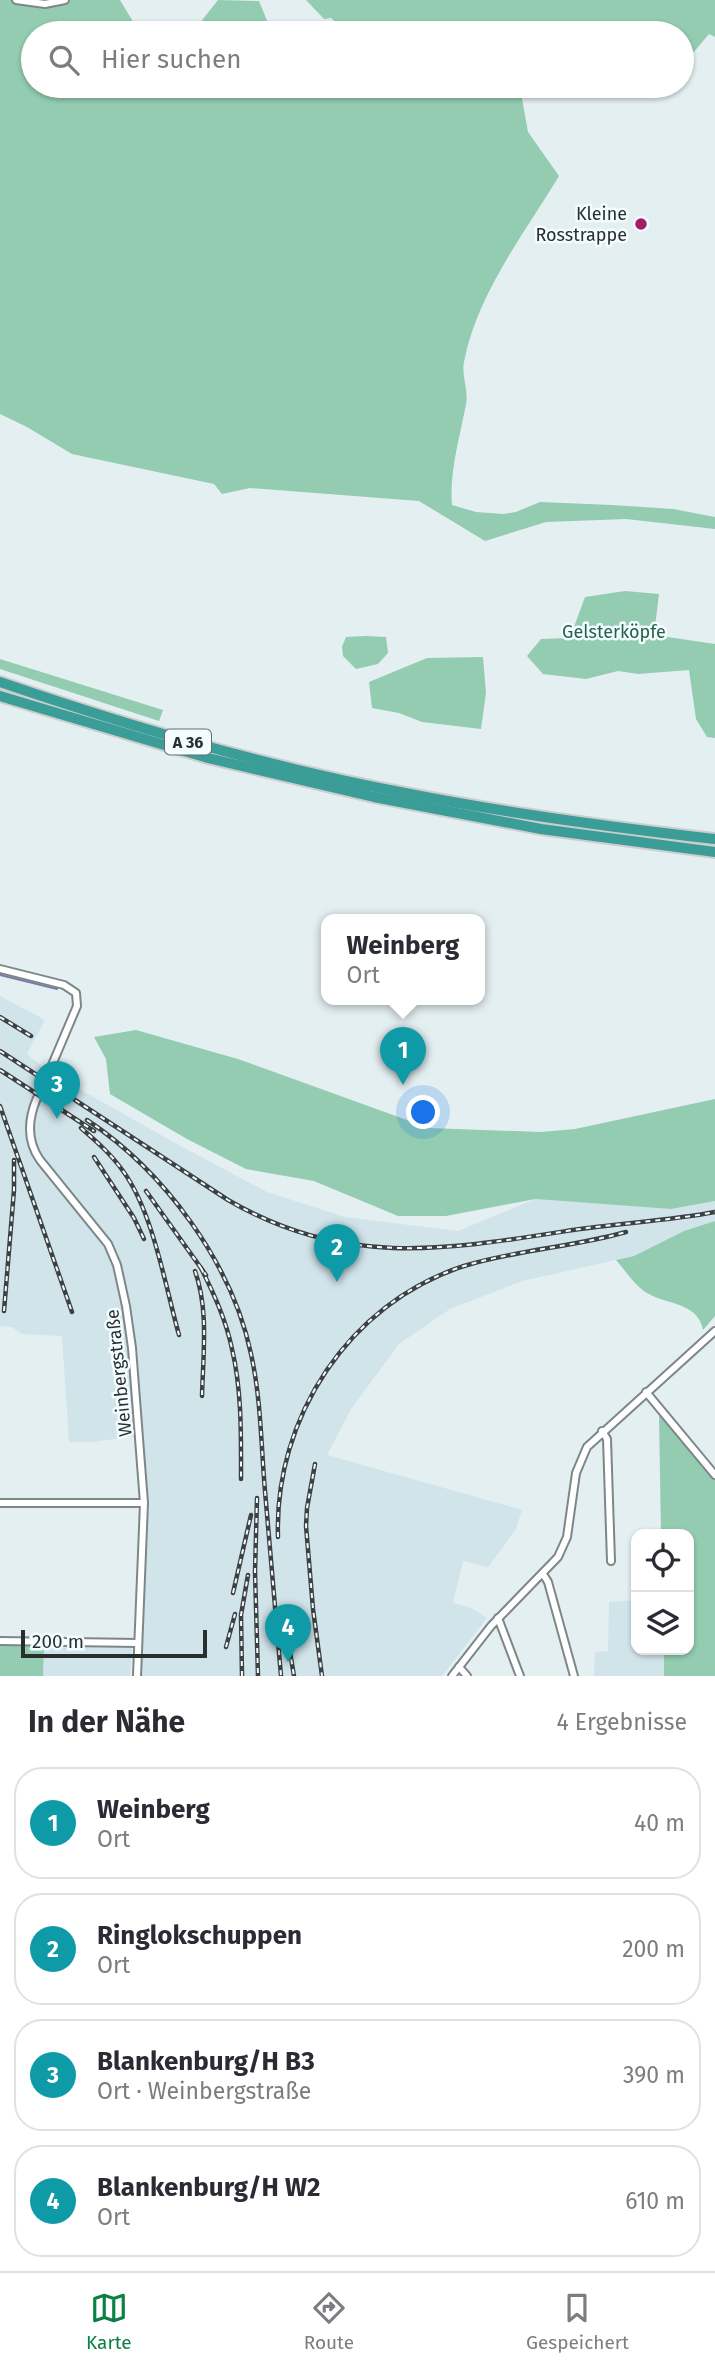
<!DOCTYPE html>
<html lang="de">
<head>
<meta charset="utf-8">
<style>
	:root { --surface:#fff; --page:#f7f7f7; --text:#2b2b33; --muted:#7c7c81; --line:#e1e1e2; --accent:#0b8043 }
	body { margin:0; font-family:"Fira Sans",sans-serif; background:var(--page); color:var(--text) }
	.controls { position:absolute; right:21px; bottom:21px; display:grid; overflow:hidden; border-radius:14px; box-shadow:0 2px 5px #0004 }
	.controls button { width:63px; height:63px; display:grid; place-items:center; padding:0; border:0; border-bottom:2px solid var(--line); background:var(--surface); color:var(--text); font:35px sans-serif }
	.scale { position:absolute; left:21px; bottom:18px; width:186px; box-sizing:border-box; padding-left:7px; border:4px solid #2a2e2f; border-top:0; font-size:19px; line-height:24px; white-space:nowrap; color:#2a2e2f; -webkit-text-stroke:5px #f3fcff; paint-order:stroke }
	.you { position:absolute; left:424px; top:1113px; width:24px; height:24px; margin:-18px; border:5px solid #fff; border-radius:50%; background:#1a73e8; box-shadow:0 0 0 10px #1a73e833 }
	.badge { display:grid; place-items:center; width:46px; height:46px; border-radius:50%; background:var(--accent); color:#fff; font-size:23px; font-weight:700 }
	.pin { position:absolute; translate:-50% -58px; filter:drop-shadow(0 2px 4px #0008) }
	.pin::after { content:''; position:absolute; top:37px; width:24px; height:21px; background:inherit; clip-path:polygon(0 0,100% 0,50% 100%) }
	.popup { position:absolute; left:321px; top:914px; width:164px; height:91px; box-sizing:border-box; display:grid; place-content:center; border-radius:14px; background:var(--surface); filter:drop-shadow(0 2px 5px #0005); font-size:23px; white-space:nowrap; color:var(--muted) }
	.popup b { font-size:26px; color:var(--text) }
	.popup::after { content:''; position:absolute; left:50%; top:100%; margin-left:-14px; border:14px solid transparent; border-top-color:var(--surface) }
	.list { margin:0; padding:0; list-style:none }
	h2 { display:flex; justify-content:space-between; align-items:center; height:91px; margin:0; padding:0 28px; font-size:30px }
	h2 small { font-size:23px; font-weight:400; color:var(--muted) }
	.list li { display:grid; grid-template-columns:46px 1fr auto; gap:21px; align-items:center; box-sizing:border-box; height:112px; margin:0 14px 14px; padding:0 14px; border:2px solid var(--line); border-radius:28px }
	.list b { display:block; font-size:26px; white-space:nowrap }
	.list p { margin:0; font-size:23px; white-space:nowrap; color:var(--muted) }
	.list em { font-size:23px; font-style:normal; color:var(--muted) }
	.icon { flex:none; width:38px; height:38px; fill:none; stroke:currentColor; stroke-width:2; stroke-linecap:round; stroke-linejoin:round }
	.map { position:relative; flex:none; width:715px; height:1676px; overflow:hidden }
	.search { position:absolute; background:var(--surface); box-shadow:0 2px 5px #0004; left:21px; right:21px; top:21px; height:77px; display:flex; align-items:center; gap:18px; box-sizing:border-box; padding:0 24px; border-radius:38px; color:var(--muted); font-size:26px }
	.sheet { height:595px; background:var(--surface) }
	nav { display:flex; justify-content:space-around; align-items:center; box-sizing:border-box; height:98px; border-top:2px solid var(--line); background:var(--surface); font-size:19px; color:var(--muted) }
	nav a { display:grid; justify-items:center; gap:4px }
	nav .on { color:var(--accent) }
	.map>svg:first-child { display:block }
	.built { fill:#d0e4ea }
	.green { fill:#93ccb0 }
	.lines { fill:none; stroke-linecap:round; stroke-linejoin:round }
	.stream { stroke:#727fac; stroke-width:2 }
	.street-tunnel { stroke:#bfc8cb; stroke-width:6; stroke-dasharray:6 3; stroke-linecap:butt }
	.street-casing { stroke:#7d878a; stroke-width:10 }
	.highway-casing { stroke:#cccdcd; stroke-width:14 }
	.street { stroke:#fff; stroke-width:6 }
	.highway { stroke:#3b9d97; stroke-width:10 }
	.rail-casing { stroke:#3d4143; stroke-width:4.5 }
	.rail { stroke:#f3fcff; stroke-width:2; stroke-dasharray:5; stroke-linecap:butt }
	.poi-dot { fill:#a51d66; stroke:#f3fcff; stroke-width:2.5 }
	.labels { text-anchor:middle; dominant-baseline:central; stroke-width:5; stroke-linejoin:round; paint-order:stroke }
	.shield { fill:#f3fcff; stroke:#666c6d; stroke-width:2 }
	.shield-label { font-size:16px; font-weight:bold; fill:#2a2e2f }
	.poi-label { font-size:18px; fill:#2a2e2f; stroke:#f3fcff; text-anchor:end }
	.park-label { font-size:18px; fill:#266148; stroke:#f3fcff }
	.street-label { font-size:18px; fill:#2a2e2f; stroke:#f3fcff }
</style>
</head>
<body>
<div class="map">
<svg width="715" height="1676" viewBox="0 0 715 1676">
	<rect width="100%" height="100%" fill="#e4eff2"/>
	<g class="built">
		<path d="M0,996l45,24 -18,34 22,18 128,72 90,48 78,25 113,14 77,-32 136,10 44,-8v20l-31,10 -50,25 -112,25 -72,28 -51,35 -48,65 -24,46 195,55 -6,19 -28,38 -25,-6 -10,42 18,5 16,10 -45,58h-304l11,-173 -6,-68 -51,7h-23l-7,-106 -40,-2 -10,-7 -12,-1z"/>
		<path d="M636,1600v50h28v26h-70l1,-24 13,-1 1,-49z"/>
		<path d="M109,1644l23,2 -2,30h-87l1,-31z"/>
	</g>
	<g class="green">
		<path d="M0,0h120l12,20 3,13h-102v53h618l-14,7 -65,5 -37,-1 -14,-4 7,39 31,44c-35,58 -82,118 -95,186 -3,14 5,28 2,42 -6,33 -17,68 -14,101l24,7 27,2 13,-2 24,-10 72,3 61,4 42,8v12l-89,-10 -80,3 -61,19 -66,-40 -169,-13 -28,6 -8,-10 -142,-30 -45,-27 -27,-13z"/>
		<path d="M218,0l41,1 13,32h-80z"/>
		<path d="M306,0h409v37l-6,-3 -27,32v-33h-335l-16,-15 -7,1z"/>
		<path d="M625,591l34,3 -5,41 61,9v94l-8,-1 -11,-18 -7,-49 -51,4 -20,-3 -32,8 -43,-5 -16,-18 14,-17 29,-1 15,-41z"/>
		<path d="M366,636l20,1 2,16 -10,11 -22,5 -13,-13 -1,-9 4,-10z"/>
		<path d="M483,657l3,36 -5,36 -59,-7 -23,-9 -27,-5 -3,-26 58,-24z"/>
		<path d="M0,659l163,51 -4,11 -159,-52z"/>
		<path d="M136,1030l102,29 191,69 112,4 34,-3 140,-30v102l-44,8 -136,-10 -89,17h-48l-84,-35 -68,-12 -59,-30 -77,-45 -4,-35 -12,-22z"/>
		<path d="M715,1221v95l-12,14c-5,-28 -36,-25 -56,-37 -12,-7 -22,-23 -31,-33l18,-4 50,-25z"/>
		<path d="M659,1414l56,64v198h-51v-26h25v-116h-28z"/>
		<path d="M0,1644l44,1 -1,31h-43z"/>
	</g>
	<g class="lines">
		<path class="stream" d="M0,975l57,14"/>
		<path class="street-tunnel" d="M37,1098l12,-26"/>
		<g class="street-casing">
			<g id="street">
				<path d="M16,0l29,4 20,-4"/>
				<path d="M0,969l64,16 12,8 1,13 -28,66"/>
				<path d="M37,1098c-9,21 -11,42 3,62l68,84 9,21 9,41 6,42 12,155 -7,173"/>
				<path d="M646,1392l69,83"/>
				<path d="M602,1431l5,8 4,122"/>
				<path d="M0,1503h144"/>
				<path d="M543,1574l5,8 26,94"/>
				<path d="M498,1618l22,58"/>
				<path d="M0,1641l138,2"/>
				<path d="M459,1667l8,9"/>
				<path d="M452,1676l39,-50 67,-69 9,-20 9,-64 11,-26 128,-116"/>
			</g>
		</g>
		<g class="highway-casing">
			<g id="highway">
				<path d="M0,682c131,45 264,84 400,110 104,21 209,35 315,47"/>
				<path d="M0,696l208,62 166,39 167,32 174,23"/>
			</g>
		</g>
		<use href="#street" class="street"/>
		<use href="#highway" class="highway"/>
		<g class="rail-casing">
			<g id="rail">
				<path d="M0,1017l31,19"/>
				<path d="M0,1051l228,149c117,68 218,50 345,30 47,-7 95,-9 142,-18"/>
				<path d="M0,1070l94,61"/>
				<path d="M0,1106l72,206"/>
				<path d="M87,1120c77,51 145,143 164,234 10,44 10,91 14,137 5,62 11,123 16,185"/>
				<path d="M81,1128c15,13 30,26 42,43 30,41 42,114 56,164"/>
				<path d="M94,1157l40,61 10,21"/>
				<path d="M146,1191l60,84"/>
				<path d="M201,1268c13,26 25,52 31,81 10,42 9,87 9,130"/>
				<path d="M195,1271c14,39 8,84 7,125"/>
				<path d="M4,1311l10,-121v-30"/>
				<path d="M315,1464l-8,44 -1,18 7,83 9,67"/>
				<path d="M257,1498l-2,74 3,104"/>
				<path d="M278,1537c-4,-119 71,-234 186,-271 53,-16 109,-19 162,-34"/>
				<path d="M233,1593l18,-78"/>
				<path d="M283,1610l11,66"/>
				<path d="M226,1647l9,-33"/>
				<path d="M242,1676l-1,-61 7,-40"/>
			</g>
		</g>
		<use href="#rail" class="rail"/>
	</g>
	<circle class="poi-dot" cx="641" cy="224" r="7"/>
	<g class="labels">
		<rect class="shield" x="165" y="729.5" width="46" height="25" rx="5"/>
		<g class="shield-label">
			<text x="188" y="742">A 36</text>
		</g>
		<g class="poi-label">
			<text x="627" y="214">Kleine<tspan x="627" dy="21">Rosstrappe</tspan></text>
		</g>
		<g class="park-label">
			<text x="614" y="632">Gelsterköpfe</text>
		</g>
		<g class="street-label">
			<text transform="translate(119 1373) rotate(-96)">Weinbergstraße</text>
		</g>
	</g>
</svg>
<div class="controls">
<button><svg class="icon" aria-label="locate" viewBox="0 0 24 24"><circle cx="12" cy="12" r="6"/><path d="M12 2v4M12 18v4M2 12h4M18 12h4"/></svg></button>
<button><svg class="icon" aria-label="layers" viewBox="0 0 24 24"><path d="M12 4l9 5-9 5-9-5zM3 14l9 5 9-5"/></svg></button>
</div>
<div class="scale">200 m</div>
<div class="you"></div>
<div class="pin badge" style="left:403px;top:1085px;background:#0f9aa8">1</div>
<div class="popup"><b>Weinberg</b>Ort</div>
<div class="pin badge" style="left:337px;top:1282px;background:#0f9aa8">2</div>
<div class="pin badge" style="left:57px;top:1119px;background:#0f9aa8">3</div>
<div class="pin badge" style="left:288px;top:1662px;background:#0f9aa8">4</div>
<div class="search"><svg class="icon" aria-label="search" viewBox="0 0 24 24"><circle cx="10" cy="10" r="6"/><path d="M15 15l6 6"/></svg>Hier suchen</div>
</div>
<section class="sheet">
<h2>In der Nähe<small>4 Ergebnisse</small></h2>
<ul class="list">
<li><span class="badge" style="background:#0f9aa8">1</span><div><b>Weinberg</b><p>Ort</p></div><em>40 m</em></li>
<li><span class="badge" style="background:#0f9aa8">2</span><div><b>Ringlokschuppen</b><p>Ort</p></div><em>200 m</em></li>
<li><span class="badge" style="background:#0f9aa8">3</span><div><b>Blankenburg/H B3</b><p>Ort · Weinbergstraße</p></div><em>390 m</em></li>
<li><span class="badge" style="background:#0f9aa8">4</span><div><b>Blankenburg/H W2</b><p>Ort</p></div><em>610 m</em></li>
</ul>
</section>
<nav>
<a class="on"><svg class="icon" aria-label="map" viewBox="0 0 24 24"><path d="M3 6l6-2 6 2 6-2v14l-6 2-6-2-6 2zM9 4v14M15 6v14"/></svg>Karte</a>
<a><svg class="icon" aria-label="directions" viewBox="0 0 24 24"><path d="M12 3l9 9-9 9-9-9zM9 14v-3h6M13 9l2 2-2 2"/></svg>Route</a>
<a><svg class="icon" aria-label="saved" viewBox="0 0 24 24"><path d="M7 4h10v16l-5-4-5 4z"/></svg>Gespeichert</a>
</nav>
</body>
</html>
